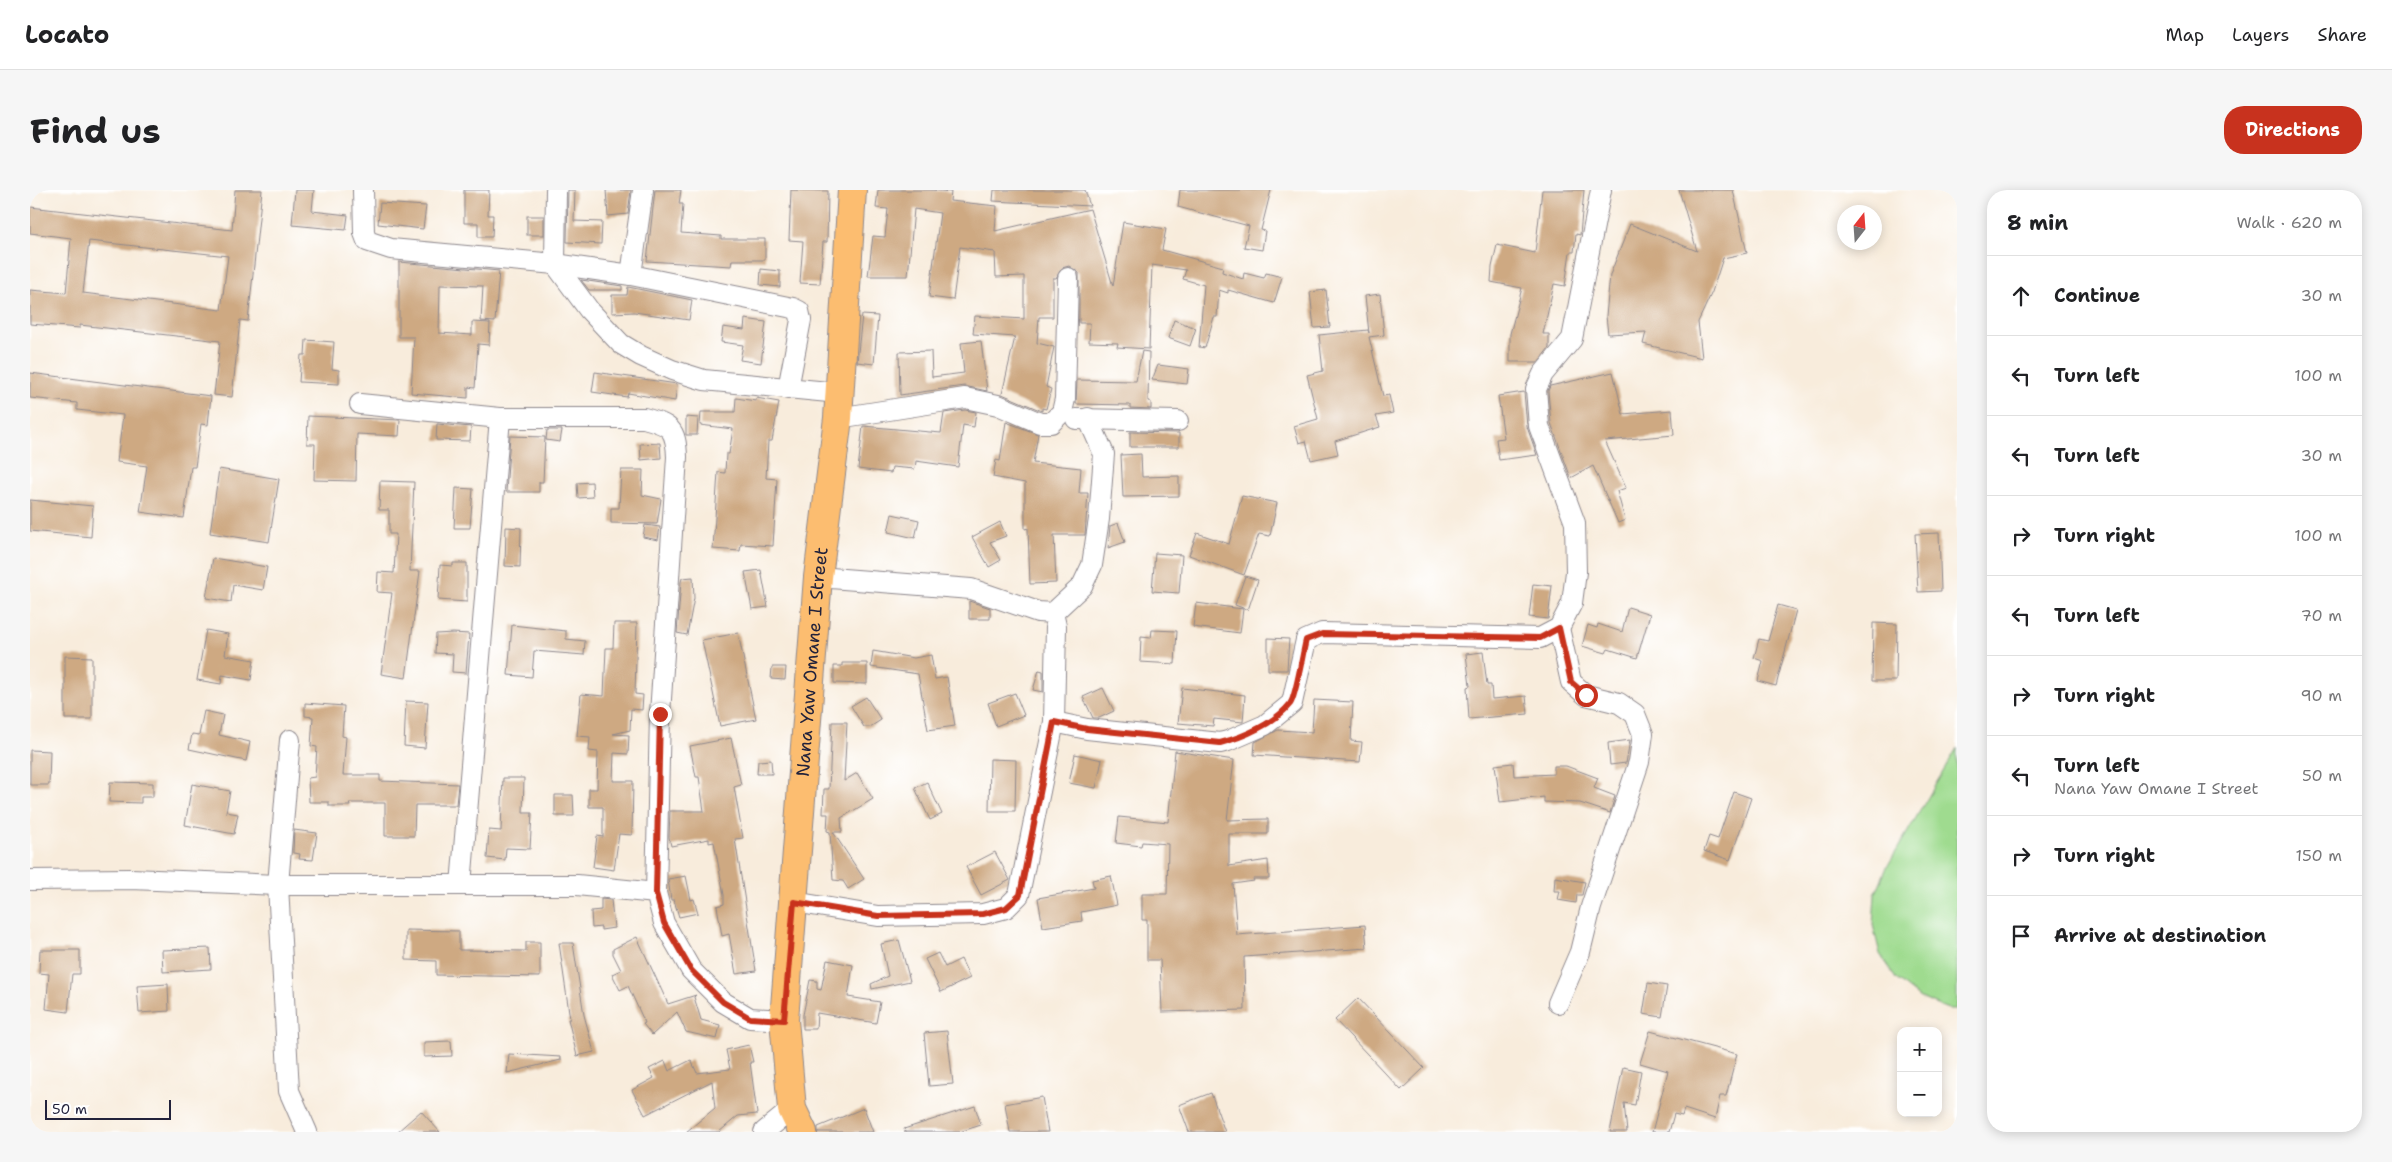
<!DOCTYPE html>
<html lang="en">
<head>
<meta charset="utf-8">
<style>
	:root { --surface:#fff; --page:#f6f6f6; --text:#202124; --muted:#757577; --line:#e0e0e0; --accent:#c8321e }
	body { margin:0; font-family:"Shantell Sans",sans-serif; background:var(--page); color:var(--text) }
	.controls { position:absolute; right:15px; bottom:15px; display:grid; overflow:hidden; border-radius:10px; box-shadow:0 2px 12px #0003 }
	.controls button { width:45px; height:45px; display:grid; place-items:center; padding:0; border:0; border-bottom:1px solid var(--line); background:var(--surface); color:var(--text); font:25px sans-serif }
	.compass { position:absolute; left:1807px; top:15px; width:45px; height:45px; border-radius:50%; background:var(--surface); box-shadow:0 2px 12px #0003; rotate:17deg }
	.scale { position:absolute; left:15px; bottom:12px; width:126px; box-sizing:border-box; padding-left:5px; border:2px solid #22223b; border-top:0; font-size:14px; line-height:18px; white-space:nowrap; color:#22223b; -webkit-text-stroke:4px #fff; paint-order:stroke }
	.stop { position:absolute; width:15px; height:15px; margin:-11px; border:4px solid #c8321e; border-radius:50%; background:#fff }
	.stop.end { background:#c8321e; border-color:#fff; box-shadow:0 1px 5px #0008 }
	.list { margin:0; padding:0; list-style:none }
	h2 { display:flex; justify-content:space-between; align-items:center; height:65px; margin:0; padding:0 20px; font-size:21px }
	h2 small { font-size:16px; font-weight:400; color:var(--muted) }
	.list li { display:grid; grid-template-columns:32px 1fr auto; gap:15px; align-items:center; box-sizing:border-box; height:80px; padding:0 20px; border-top:1px solid var(--line) }
	.list b { display:block; font-size:19px; white-space:nowrap }
	.list p { margin:0; font-size:16px; white-space:nowrap; color:var(--muted) }
	.list em { font-size:16px; font-style:normal; color:var(--muted) }
	.icon { flex:none; width:28px; height:28px; fill:none; stroke:currentColor; stroke-width:2; stroke-linecap:round; stroke-linejoin:round }
	.map { position:relative; flex:none; width:1927px; height:942px; overflow:hidden; border-radius:20px }
	header { display:flex; align-items:center; gap:30px; box-sizing:border-box; height:70px; padding:0 25px; background:var(--surface); border-bottom:1px solid var(--line) }
	header strong { font-size:24px }
	nav { display:flex; gap:28px; margin-inline-start:auto; font-size:18px }
	.intro { display:flex; align-items:center; justify-content:space-between; box-sizing:border-box; height:120px; padding:0 30px }
	h1 { margin:0; font-size:35px }
	.button { padding:12px 22px; border-radius:20px; background:var(--accent); color:#fff; font-size:18px; font-weight:700 }
	main { display:flex; gap:30px; padding:0 30px }
	aside { flex:1; background:var(--surface); border-radius:20px; box-shadow:0 2px 12px #0003 }
	.map>svg:first-child { display:block }
	.green { fill:#9fdb8f; stroke:#607e65 }
	.building { fill:#cea982; fill-rule:evenodd }
	.lines { fill:none; stroke-linecap:round; stroke-linejoin:round }
	.minor-casing { stroke:#8d878c; stroke-width:22 }
	.primary-casing { stroke:#8d878c; stroke-width:30 }
	.minor { stroke:#fff; stroke-width:20 }
	.primary { stroke:#fcbd6f; stroke-width:28 }
	.route { stroke:#c8321e; stroke-width:6 }
	.labels { text-anchor:middle; dominant-baseline:central; stroke-width:4.5; stroke-linejoin:round; paint-order:stroke }
	.street-label { font-size:18px; fill:#22223b; stroke:#fff }
</style>
</head>
<body>
<header>
<strong>Locato</strong>
<nav><a>Map</a><a>Layers</a><a>Share</a></nav>
</header>
<div class="intro"><h1>Find us</h1><a class="button">Directions</a></div>
<main>
<div class="map">
<svg width="1927" height="942" viewBox="0 0 1927 942">
	<rect width="100%" height="100%" fill="#fff"/>
	<filter id="ink" filterUnits="userSpaceOnUse"><feTurbulence type="fractalNoise" baseFrequency=".02" numOctaves="2"/><feDisplacementMap in="SourceGraphic" scale="10" xChannelSelector="R" yChannelSelector="G"/><feConvolveMatrix kernelMatrix="1 2 1 2 8 2 1 2 1" color-interpolation-filters="sRGB"/></filter>
	<filter id="wash" filterUnits="userSpaceOnUse"><feTurbulence type="fractalNoise" baseFrequency=".0096" numOctaves="4" result="noise"/><feDisplacementMap in="SourceGraphic" scale="20" xChannelSelector="R" yChannelSelector="G"/><feGaussianBlur stdDeviation="1.12" result="paint"/><feColorMatrix in="noise" values="0 0 0 0 0 0 0 0 0 0 0 0 0 0 0 0 0 1.4 0 .05"/><feComposite in="paint" operator="in"/></filter>
	<g filter="url(#wash)">
		<rect width="100%" height="100%" fill="#f8ecdc"/>
		<path class="green" d="M1927,558v261h-9l-28,-11 -24,-19 -16,-25 -7,-29 2,-30 12,-28z"/>
		<g id="blocks">
			<g class="building">
				<path d="M205,0h27l-14,131 -8,-1 -8,77 -18,-2 6,-54 -140,-16v3l-50,-4v-34l36,3 5,-55 -41,-5v-26l202,23zM59,51l139,15 -7,54 -138,-17z"/>
				<path d="M265,0h19l-2,21 36,4 -2,15 -54,-5z"/>
				<path d="M434,0h25l-1,25h5l-1,22h-14v-14h-14z"/>
				<path d="M538,0h7l-1,31 28,1 -1,22 -34,-2z"/>
				<path d="M576,0h25l-3,24 -20,2z"/>
				<path d="M625,0h26l-2,14h4l-2,29 40,3v3h44v21h-33l-1,6 -84,-5z"/>
				<path d="M761,0l37,1 -1,51h-4l-3,42 -20,-1 3,-42 -14,-1z"/>
				<path d="M848,0h53l20,2 -1,9 47,5 -2,25 95,-22 23,77 10,-64 43,7 -4,21 61,17 -1,5 21,7 1,-6 20,5 2,-5 16,4 -8,26 -46,-13v3l-9,-3 -2,27h-3l-9,31 -6,-1 5,-62 -21,-6 3,-9 -34,-5 -3,84 -32,-2 1,-4 -29,-1 1,-19h-11v-50l-10,-7 -7,2 -6,10h-3v39h-14l-2,26 17,4 -8,40 5,2 -5,20 -4,-1v3l-40,-17 13,-57 -42,-3 2,-18 49,3v-43l-28,1 -1,-25 -35,-5 -7,53 -24,-3 11,-84 -26,-4 -6,67h-40l5,-40 12,1 3,-28 -12,-1z"/>
				<path d="M964,0h91l5,16 -97,-5z"/>
				<path d="M1150,0h91l-10,40 4,1 -3,19 -18,-3 5,-21 -71,-19z"/>
				<path d="M1512,0h42l-4,45 -4,-1 -2,18h-4l-5,34 -11,-2 -11,50h6v14l-11,14h-28v-28l12,-46 -31,-6 1,-15 5,-22 38,8z"/>
				<path d="M1649,0h54l14,63 -24,5 -11,34 -14,30 4,36 -59,-14 3,-12 -38,2 -2,-18 4,-41 20,-51 67,27z"/>
				<path d="M350,13l46,3 -3,23 -45,-5z"/>
				<rect x="497" y="26" width="17" height="19"/>
				<path d="M369,72l100,9 -4,51 -14,-1 2,-35 -43,-1 -1,48 33,2v-13l18,1 -1,22 -11,-1 -3,44 -7,-1v11l-57,-5 3,-56h-15z"/>
				<path d="M731,79l19,2v16l-20,-2z"/>
				<path d="M551,90l41,6v4h-33z"/>
				<path d="M598,97l64,13 -3,20 -55,-8 -22,1v-18h15z"/>
				<path d="M1296,100l4,37 -16,1 -4,-36z"/>
				<path d="M1350,104l4,41 -15,2 14,59 6,-1 4,18 -17,3 4,11 -45,14 3,13 -27,6 -5,-19 -7,2 -5,-17 24,-7 -11,-44 16,-4 -4,-36 49,-5 1,3 -4,-37z"/>
				<path d="M832,125l16,1 -4,48 -17,-2z"/>
				<path d="M715,129l21,3 -5,41 -21,-3 3,-15 -22,-3 2,-15 21,3z"/>
				<path d="M1144,130l22,8 -6,18 -22,-8z"/>
				<path d="M276,150l28,2 -2,27 7,1v14l-40,-2 2,-27h4z"/>
				<path d="M951,151l6,50 -23,-5 -64,9 -1,-43 32,-1 1,26 32,-4 -3,-30z"/>
				<path d="M1112,161l7,1 -1,49 3,1v7l-21,-1v-3l-54,-1 1,-24 59,1z"/>
				<path d="M1128,175l31,4 -2,15 -35,-4z"/>
				<path d="M565,182l82,12 -2,17 -47,-8 -1,4 -35,-5z"/>
				<path d="M1583,182l10,42 49,-4 2,25 -69,6 21,47 -9,3 8,29 -7,3 -25,-57 -22,12 -20,-55 -3,-32 2,-5z"/>
				<path d="M0,183l181,23 -3,29 -7,-1 -6,43h-4l-7,51 -44,-6 7,-46 -30,-4 6,-47 -46,-5v-7l-47,-5z"/>
				<path d="M1494,202l3,35 10,28 -38,5 -3,-21 8,-1 -6,-42z"/>
				<path d="M706,208l20,3v-3l23,4 -7,39h-4l-2,37 11,1 -4,67 -32,-2 -1,7 -27,-2 5,-77 7,1 1,-19h3l4,-25 -33,-4 1,-13h34z"/>
				<path d="M935,220l11,2 -2,15 -11,-2 -5,42 -42,-6 -1,8 -23,-2 -1,6 -33,-4 5,-43 78,7 3,-20z"/>
				<path d="M278,226l92,4 -1,16 -42,-2 -1,47 -42,-1 1,-36h-8z"/>
				<path d="M656,227l12,1 -1,17h-11z"/>
				<path d="M976,232l32,12 -5,29 48,5 -2,25h9l-3,42h-31l2,48 -26,1 -2,-56 -3,1v-46l-32,-6 3,-17 4,1z"/>
				<path d="M407,234l34,3 -1,14 -34,-1z"/>
				<path d="M517,240h15l-2,12 -14,-2z"/>
				<path d="M1100,242l49,1v14h-49z"/>
				<path d="M480,246l35,1 -2,45h-4v10h-33z"/>
				<path d="M630,253l1,15 -20,2 -1,-16z"/>
				<path d="M1111,264l1,23 37,-1v20l-56,1 -2,-42z"/>
				<path d="M189,279l60,10 -10,63 -59,-9z"/>
				<path d="M591,280h22l-1,25 19,4 -4,25 -46,-1v-15h8z"/>
				<path d="M350,291l34,1 -4,89h10l-14,107 -25,-4 11,-81 -15,-1 1,-20 16,1 2,-39h-7v-24h-10z"/>
				<path d="M562,292l1,15 -15,1 -1,-15z"/>
				<path d="M426,298l17,1 -3,39h-16z"/>
				<path d="M1212,306l35,7 -7,33 -11,-2 -15,41 -55,-20 8,-22 32,11z"/>
				<path d="M0,310l63,6 -2,31 -61,-6z"/>
				<path d="M862,324l27,6 -4,18 -27,-6z"/>
				<path d="M970,332l6,14 -16,6 11,18 -12,7 -17,-30z"/>
				<path d="M1088,333l7,19 -17,6 2,-22z"/>
				<path d="M615,335l15,2 -2,13 -15,-3z"/>
				<path d="M476,337l15,1 -1,39 -15,-1z"/>
				<path d="M1909,343l2,58 -23,1 -3,-58z"/>
				<path d="M1125,363l27,2 -3,38 -27,-2z"/>
				<path d="M183,368l54,9 -4,23 -30,-5 -2,17 -25,-4z"/>
				<path d="M423,373h14v39l-29,-2 2,-35 13,1z"/>
				<path d="M731,380l7,37 -16,2 -7,-37z"/>
				<path d="M1215,386l13,4 -10,30 -13,-5z"/>
				<path d="M663,387l1,21 -7,37 -10,-2 4,-51 1,-4z"/>
				<path d="M1503,394l19,2 -4,33 -19,-2z"/>
				<path d="M939,411l21,7v11h-21z"/>
				<path d="M1166,413l47,6 -3,24 -47,-6z"/>
				<path d="M1748,415l18,5 -20,76 -18,-5 5,-20 -9,-3 5,-19 9,2z"/>
				<path d="M1598,417l22,7 -13,44 -29,-9 -2,4 -24,-7 6,-21 9,3 1,-4 24,8z"/>
				<path d="M584,433h23l-2,71 8,1 -1,15 -11,-1 -1,21 -17,4 16,1 -1,19 -14,-1 -1,28h20l-1,54 -13,-1 -5,36 -21,-3 4,-31 6,1v-30h-14v-18h8l1,-37 -9,-1 1,-14 -13,-1 4,-42 23,2 2,-48h7z"/>
				<path d="M1843,433l24,1 -1,57h-24z"/>
				<path d="M482,435l54,6v8l19,2 -1,14 -50,-4 -2,26 -24,-2z"/>
				<path d="M176,440l22,4 -3,21 29,5 -3,20 -29,-5 -1,9 -24,-4z"/>
				<path d="M1122,440l25,1 -2,33 -35,-2 1,-25 10,1z"/>
				<path d="M423,443l16,1 -3,39 -14,-1 1,-18 -18,-1 1,-19z"/>
				<path d="M708,443l18,86 -36,7 -18,-86z"/>
				<path d="M1238,448l21,1 -2,31h-19z"/>
				<path d="M843,461l41,7 17,-3 4,24 12,-2 8,49 -27,4 -10,-56 -47,-7z"/>
				<path d="M1453,462l4,33h4l1,14 34,-3 2,18 -59,5 -2,-32 3,-1 -4,-32z"/>
				<path d="M35,466l27,1v62h-27z"/>
				<path d="M812,473h25v21l-33,-1v-17h8z"/>
				<path d="M742,477h14l-1,13 -14,-1z"/>
				<path d="M1009,480l4,1v21l-10,-2z"/>
				<path d="M1073,498l11,23 -15,7h-6l-10,-21z"/>
				<path d="M1152,498l63,7 -2,27 -29,-3 -1,7 -35,-3z"/>
				<path d="M985,503l9,22 -28,11 -8,-23z"/>
				<path d="M836,507l15,23 -11,7h-6l-13,-21z"/>
				<path d="M1284,510l39,2 -2,39 11,1 -2,20 -106,-7 1,-13 23,-12 34,2z"/>
				<path d="M376,511l22,1 -3,46 -21,-2z"/>
				<path d="M275,513l39,3 -2,30 4,1 -3,38h37v6l78,3 -2,21h-41l-1,31h-29v-33h-36l1,3h-21v-4h-20l-1,-24 7,-1 2,-30 -6,-1 2,-29 -8,-1z"/>
				<path d="M174,521l19,4 -4,20 31,7 -4,19 -57,-12 3,-15 7,1z"/>
				<path d="M802,532h15l-3,59 13,-8 16,26 -32,19 1,14h-9l31,47 -16,10 -5,-8 -10,-1 -3,-48 -3,-1 1,-17h-5l1,-25h5z"/>
				<path d="M701,548l10,47 -7,2 9,51 -8,1 21,132 -20,3 -7,-40 -7,2 -5,-30 7,-2v-9l-10,-53 -5,1v-4l-38,7 -2,-9 1,-26h34l-5,-34h-3l-6,-31z"/>
				<path d="M1600,550l-4,23 -16,2 -2,-22z"/>
				<path d="M0,560l20,1 -1,34h-19z"/>
				<path d="M1145,561l59,9 -7,60 41,-1v15h-39v32l39,-6 1,19h-16l1,2 -21,3 4,51 128,-10 2,23 -123,9 1,53 -83,2 -2,-52h-13v-40h-5v-26h25l1,-50 -26,-2 -1,4 -25,-3 3,-26 49,5z"/>
				<path d="M1045,564l27,6 -6,28 -27,-5z"/>
				<path d="M960,569l26,1 -1,51h-26z"/>
				<path d="M741,570l1,14h-15l1,-13z"/>
				<path d="M1483,573l1,13 40,-2v-8h12l32,12 -4,10 21,8 -5,17 -30,-10 -36,-1v-5l-44,5 -5,-37z"/>
				<path d="M473,588h21l-1,35h9l-2,36 -24,-1 -1,12 -18,-2 2,-28 12,1z"/>
				<path d="M80,592l43,1v14h-12v6l-32,-1z"/>
				<path d="M897,592l15,32 -12,6 -15,-32z"/>
				<path d="M162,594l38,7 -4,21 12,2 -4,20 -49,-9z"/>
				<path d="M1704,602l17,6 -21,62 -26,-9 5,-15 9,3z"/>
				<path d="M525,605h18l1,21h-19z"/>
				<path d="M264,640l23,3 -4,27 -14,-1 1,-5 -7,-1z"/>
				<path d="M965,662l15,28 -29,15 -15,-28z"/>
				<path d="M656,686l5,24 3,-1 4,14 -19,4 -5,-17h-3l-3,-21z"/>
				<path d="M1081,686l6,29 -36,7 1,9 -39,6 -5,-29 56,-10 -2,-8z"/>
				<path d="M1525,687l30,5 -3,13h-5l-1,8 -18,-3 2,-9h-6z"/>
				<path d="M571,709l10,1 3,28 -13,2v-3l-9,1 -1,-17 10,-1z"/>
				<path d="M376,740l53,1v19l67,1v-9h14v35l-104,-2v-14l-30,-1z"/>
				<path d="M607,747l31,67 28,-9 -2,2 7,23 19,5 -3,14 -31,-7 -9,-20 -25,23 -9,-11 2,-1 -17,-37 -8,4 -8,-16 9,-4 -8,-16v-5z"/>
				<path d="M869,750l11,41 -38,8 -1,-5 17,-8 -7,-32z"/>
				<path d="M529,753h14l11,72 10,37 -17,4 -9,-37h2z"/>
				<path d="M180,758l1,21 -48,3 -1,-22z"/>
				<path d="M10,760h40v24h-8l-4,38 -22,-3 3,-35 -10,-1z"/>
				<path d="M908,763l7,14 16,-8 9,19 -29,14 -16,-33z"/>
				<path d="M797,770l26,5 -5,32 32,5 -4,21 -59,-10 -1,16h-13v-14l7,-35 7,1v8l4,1z"/>
				<path d="M1618,793l19,3 -5,31 -19,-3z"/>
				<path d="M138,794l1,27 -30,2 -2,-27z"/>
				<path d="M1328,808l66,70 -23,22 -66,-70z"/>
				<path d="M917,841l6,53 -24,2 -5,-53z"/>
				<path d="M1620,841l87,23 -11,42h-6l-5,23 -31,-10 -2,7 -8,-2 -5,18h-17l16,-61 -28,-8z"/>
				<path d="M421,851l1,15 -28,1v-15z"/>
				<path d="M719,855l4,17h-3l7,52 -19,2 -19,16h-33l29,-24 -3,-27 -67,34 -13,-25 22,-12 -5,-9 16,-8 4,10 22,-11 6,13 33,-4 -4,-19z"/>
				<path d="M479,864l52,3v3l-54,13z"/>
				<path d="M1593,877l18,4 -6,34 -11,-2 3,29h-17z"/>
				<path d="M1181,903l14,39h-36l-10,-27z"/>
				<path d="M1012,907l6,35h-38l-5,-28z"/>
				<path d="M945,916l6,19 -22,7h-54l-1,-3z"/>
				<path d="M834,918l9,24h-55v-5z"/>
				<path d="M391,921l19,21h-43z"/>
			</g>
		</g>
	</g>
	<g filter="url(#ink)">
		<use href="#blocks" fill-opacity="0" stroke="#8d878c" stroke-width="1"/>
		<g class="lines">
			<g class="minor-casing">
				<g id="minor">
					<path d="M333,0l1,43 3,8 24,8 164,15 76,11 162,33 6,3 2,9 -13,69"/>
					<path d="M526,0l-1,74 34,46 32,34 20,12 31,14 32,10 135,13"/>
					<path d="M601,85l12,-85"/>
					<path d="M330,214l140,14"/>
					<path d="M808,228l127,-20 33,7 42,18h11l11,-11 3,-13 3,-121"/>
					<path d="M1046,229l102,2"/>
					<path d="M1023,423l29,-27 10,-21 7,-46 5,-65 -16,-36"/>
					<path d="M1024,532l33,7 133,14 8,-2 37,-16 27,-22 14,-63 16,-7 218,5 19,-10 13,-25 4,-31 -1,-49 -36,-97 -3,-37 7,-15 29,-35 29,-149"/>
					<path d="M260,550l-12,145 11,206 18,41"/>
					<path d="M0,690l101,-1 147,6h299l79,8 8,30 27,47 32,32 27,16 34,2"/>
					<path d="M431,695l39,-467h144c26,7 32,10 33,39l-17,257 -4,179"/>
					<path d="M764,712l84,14 105,-2 23,-6 13,-13 35,-173 2,-96 -3,-13 -15,-1 -67,-23 -153,-12"/>
					<path d="M1528,813l22,-51 11,-45 48,-145 4,-28 -8,-20 -16,-11 -33,-8 -15,-13 -12,-54"/>
					<path d="M734,942l28,-23"/>
				</g>
			</g>
			<g class="primary-casing">
				<g id="primary">
					<path id="s1" d="M773,942l-11,-23 -8,-89 34,-443 20,-159 14,-228"/>
				</g>
			</g>
			<use href="#minor" class="minor"/>
			<use href="#primary" class="primary"/>
		</g>
	</g>
	<g class="lines" filter="url(#ink)">
		<path class="route" d="M630,524l-4,179 8,30 27,47 32,32 27,16 34,2 10,-118 84,14 105,-2 23,-6 14,-13 34,-173 33,7 133,14c24,-6 55,-20 70,-39 6,-7 13,-53 16,-64l16,-6 218,4 19,-10 12,54 15,13"/>
	</g>
	<g class="labels">
		<g class="street-label">
			<text stroke="none"><textPath href="#s1" startOffset="474">Nana Yaw Omane I Street</textPath></text>
		</g>
	</g>
</svg>
<div class="controls">
<button>+</button>
<button>−</button>
</div>
<svg class="compass" viewBox="-18 -18 36 36"><path d="M0-13l5 13h-10z" fill="#e53935"/><path d="M0 13l5-13h-10z" fill="#757577"/></svg>
<div class="scale">50 m</div>
<div class="stop" style="left:1556px;top:505px"></div>
<div class="stop end" style="left:630px;top:524px"></div>
</div>
<aside>
<h2>8 min<small>Walk · 620 m</small></h2>
<ul class="list">
<li><svg class="icon" aria-label="ahead" viewBox="0 0 24 24"><path d="M12 20V5M6 11l6-6 6 6"/></svg><div><b>Continue</b></div><em>30 m</em></li>
<li><svg class="icon" aria-label="left" viewBox="0 0 24 24"><path d="M17 20v-9H6M10 6l-5 5 5 5"/></svg><div><b>Turn left</b></div><em>100 m</em></li>
<li><svg class="icon" aria-label="left" viewBox="0 0 24 24"><path d="M17 20v-9H6M10 6l-5 5 5 5"/></svg><div><b>Turn left</b></div><em>30 m</em></li>
<li><svg class="icon" aria-label="right" viewBox="0 0 24 24"><path d="M7 20v-9h11M14 6l5 5-5 5"/></svg><div><b>Turn right</b></div><em>100 m</em></li>
<li><svg class="icon" aria-label="left" viewBox="0 0 24 24"><path d="M17 20v-9H6M10 6l-5 5 5 5"/></svg><div><b>Turn left</b></div><em>70 m</em></li>
<li><svg class="icon" aria-label="right" viewBox="0 0 24 24"><path d="M7 20v-9h11M14 6l5 5-5 5"/></svg><div><b>Turn right</b></div><em>90 m</em></li>
<li><svg class="icon" aria-label="left" viewBox="0 0 24 24"><path d="M17 20v-9H6M10 6l-5 5 5 5"/></svg><div><b>Turn left</b><p>Nana Yaw Omane I Street</p></div><em>50 m</em></li>
<li><svg class="icon" aria-label="right" viewBox="0 0 24 24"><path d="M7 20v-9h11M14 6l5 5-5 5"/></svg><div><b>Turn right</b></div><em>150 m</em></li>
<li><svg class="icon" aria-label="arrive" viewBox="0 0 24 24"><path d="M6 21V4h12l-3 4 3 4H6"/></svg><div><b>Arrive at destination</b></div></li>
</ul>
</aside>
</main>
</body>
</html>
